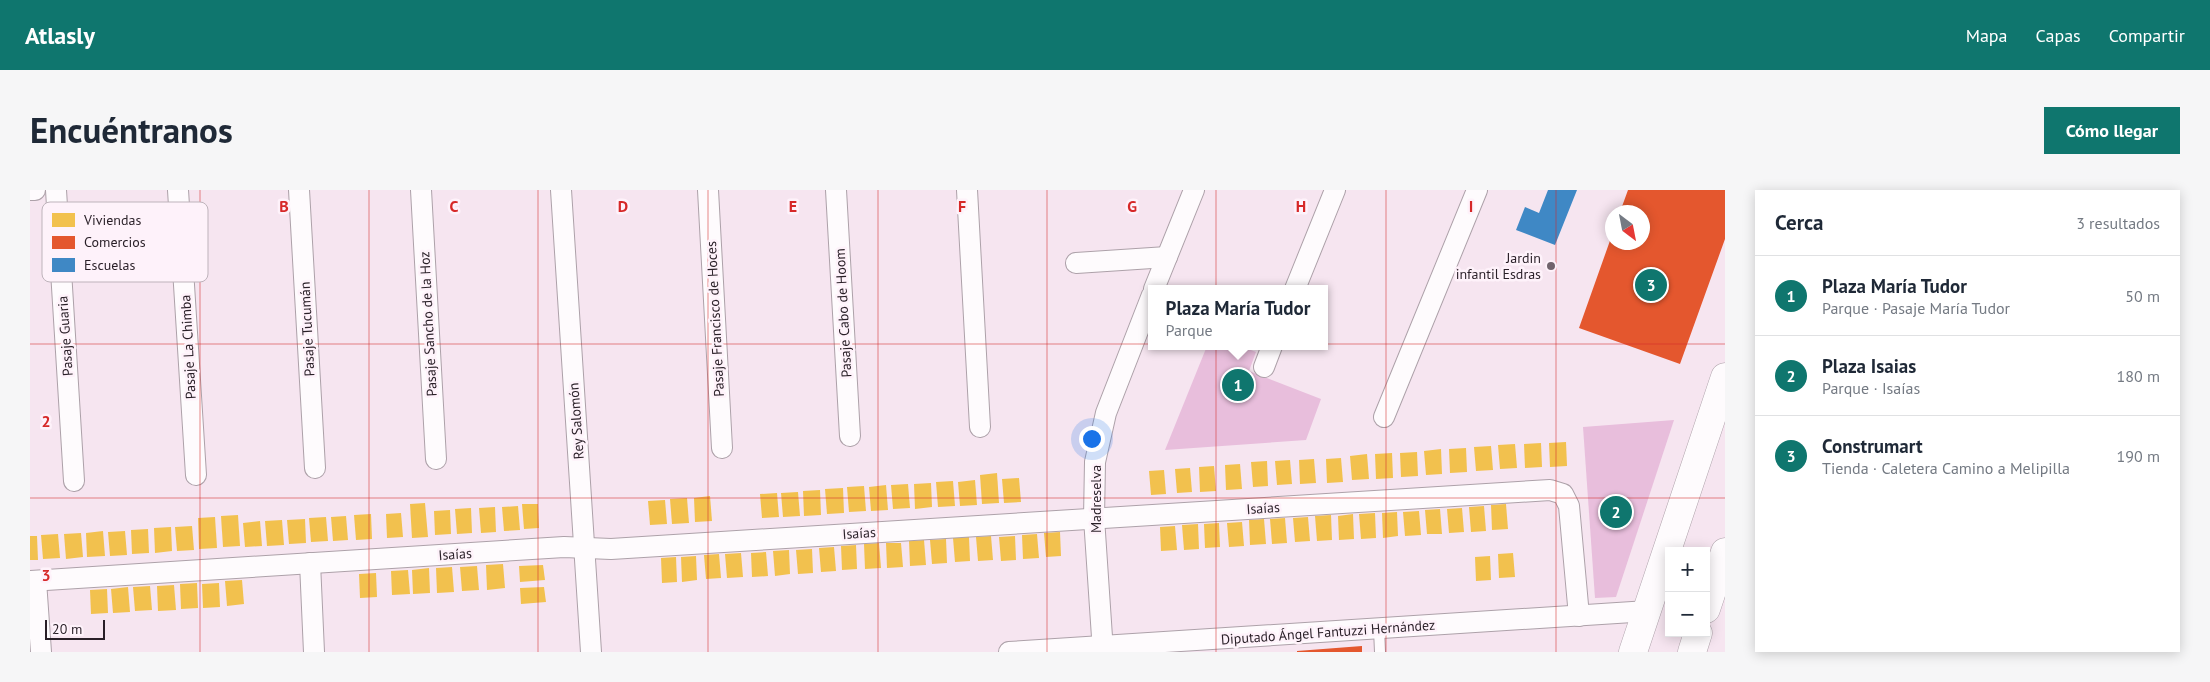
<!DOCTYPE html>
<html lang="es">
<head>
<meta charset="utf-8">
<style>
	:root { --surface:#fff; --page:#f6f6f7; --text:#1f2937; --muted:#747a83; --line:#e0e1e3; --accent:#0f766e }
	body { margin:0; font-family:"PT Sans",sans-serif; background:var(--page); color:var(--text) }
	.controls { position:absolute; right:15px; bottom:15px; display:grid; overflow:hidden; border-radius:0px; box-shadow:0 2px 12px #0003 }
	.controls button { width:45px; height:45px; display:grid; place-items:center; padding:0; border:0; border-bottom:1px solid var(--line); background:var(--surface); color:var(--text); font:25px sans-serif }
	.compass { position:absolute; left:1575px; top:15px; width:45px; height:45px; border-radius:50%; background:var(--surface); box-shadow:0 2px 12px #0003; rotate:148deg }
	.scale { position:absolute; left:15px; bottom:12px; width:60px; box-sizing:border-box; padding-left:5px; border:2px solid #291f27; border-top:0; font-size:14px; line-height:18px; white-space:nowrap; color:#291f27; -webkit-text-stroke:4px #fef2fa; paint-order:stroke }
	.you { position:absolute; left:1061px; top:248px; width:18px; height:18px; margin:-12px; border:4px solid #fff; border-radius:50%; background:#1a73e8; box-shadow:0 0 0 8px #1a73e833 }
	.badge { display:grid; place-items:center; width:32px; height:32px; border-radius:50%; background:var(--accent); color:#fff; font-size:16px; font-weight:700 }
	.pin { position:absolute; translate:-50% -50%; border:2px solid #fff; box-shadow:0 1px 5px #0006 }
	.popup { position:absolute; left:1118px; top:95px; width:180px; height:65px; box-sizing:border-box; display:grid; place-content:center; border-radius:0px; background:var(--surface); filter:drop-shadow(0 1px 4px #0005); font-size:16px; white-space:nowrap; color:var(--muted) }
	.popup b { font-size:19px; color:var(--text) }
	.popup::after { content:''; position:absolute; left:50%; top:100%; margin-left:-10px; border:10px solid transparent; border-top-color:var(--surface) }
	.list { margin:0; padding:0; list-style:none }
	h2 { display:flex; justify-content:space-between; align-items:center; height:65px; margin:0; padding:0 20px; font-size:21px }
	h2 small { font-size:16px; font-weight:400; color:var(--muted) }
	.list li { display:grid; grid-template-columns:32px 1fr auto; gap:15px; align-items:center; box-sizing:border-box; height:80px; padding:0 20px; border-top:1px solid var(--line) }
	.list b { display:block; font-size:19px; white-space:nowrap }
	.list p { margin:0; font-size:16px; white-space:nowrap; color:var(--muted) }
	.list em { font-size:16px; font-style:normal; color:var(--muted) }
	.map { position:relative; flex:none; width:1695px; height:462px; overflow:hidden; border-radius:0px }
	header { display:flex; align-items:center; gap:30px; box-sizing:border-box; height:70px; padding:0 25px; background:var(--accent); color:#fff }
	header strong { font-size:24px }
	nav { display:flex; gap:28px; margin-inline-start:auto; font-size:18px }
	.intro { display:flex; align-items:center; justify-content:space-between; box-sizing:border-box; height:120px; padding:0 30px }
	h1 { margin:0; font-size:35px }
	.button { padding:12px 22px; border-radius:0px; background:var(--accent); color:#fff; font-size:18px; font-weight:700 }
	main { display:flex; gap:30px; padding:0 30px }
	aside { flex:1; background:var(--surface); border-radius:0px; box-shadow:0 2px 12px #0003 }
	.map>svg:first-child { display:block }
	.park { fill:#e8bedc }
	.homes { fill:#f2c14e }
	.shops { fill:#e4572e }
	.schools { fill:#3f88c5 }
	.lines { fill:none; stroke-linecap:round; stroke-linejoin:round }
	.lane-casing { stroke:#ada1a9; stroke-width:12 }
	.street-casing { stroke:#ada1a9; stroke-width:22 }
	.secondary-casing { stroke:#ada1a9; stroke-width:29 }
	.primary-casing { stroke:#ada1a9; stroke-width:29 }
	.lane { stroke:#fefbfd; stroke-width:10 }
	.street { stroke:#fefbfd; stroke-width:20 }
	.secondary { stroke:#fefbfd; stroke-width:28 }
	.primary { stroke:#fefbfd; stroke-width:28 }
	.grid { fill:none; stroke:#d62828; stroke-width:1; stroke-opacity:0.55 }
	.poi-dot { fill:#71646d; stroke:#fef2fa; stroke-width:2 }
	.labels { text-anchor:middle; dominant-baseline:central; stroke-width:5; stroke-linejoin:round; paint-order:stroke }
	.poi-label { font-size:14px; fill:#291f27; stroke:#fef2fa; text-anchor:end }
	.street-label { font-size:14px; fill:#291f27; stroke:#fef2fa }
	.key { fill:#fef2fa; stroke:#beb3bb; stroke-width:1 }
	.key-label { font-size:14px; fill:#291f27 }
	.grid-label { font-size:16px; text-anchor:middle; font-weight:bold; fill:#d62828; stroke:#fef2fa; stroke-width:5; stroke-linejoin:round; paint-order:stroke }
</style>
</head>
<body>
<header>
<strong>Atlasly</strong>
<nav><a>Mapa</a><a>Capas</a><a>Compartir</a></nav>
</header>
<div class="intro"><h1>Encuéntranos</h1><a class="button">Cómo llegar</a></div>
<main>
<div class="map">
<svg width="1695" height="462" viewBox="0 0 1695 462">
	<rect width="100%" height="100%" fill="#f6e5f0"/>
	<g class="park">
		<path d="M1177,156h34l15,6 -7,19 72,28 -15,41 -141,10z"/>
		<path d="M1644,230l-58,177 -21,1 -12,-171z"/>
	</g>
	<g class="homes">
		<path d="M1536,252l1,24 -17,1 -1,-24z"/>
		<path d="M1511,253l1,24 -17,1 -1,-24z"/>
		<path d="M1485,254l2,24 -17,1 -2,-24z"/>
		<path d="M1461,256l2,24 -17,1 -2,-24z"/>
		<path d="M1436,258l1,24 -17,1 -1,-24z"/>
		<path d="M1411,259l1,25 -16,1 -2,-24z"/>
		<path d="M1387,262l1,24 -17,1 -1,-24z"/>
		<path d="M1362,263l1,25 -17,1 -1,-25z"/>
		<path d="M1337,264l2,25 -17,1 -2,-24z"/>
		<path d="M1311,268l2,24 -16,1 -1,-24z"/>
		<path d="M1284,269l2,24 -16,1 -1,-24z"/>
		<path d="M1260,270l2,24 -15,1 -2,-24z"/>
		<path d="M1237,271l1,25 -15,1 -2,-25z"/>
		<path d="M1210,274l2,25 -16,1 -1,-25z"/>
		<path d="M1184,276l2,25 -16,1 -1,-25z"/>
		<path d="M1160,278l2,24 -15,1 -2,-24z"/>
		<path d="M1134,280l2,24 -15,1 -2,-24z"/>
		<path d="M967,283l2,30 -17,1 -2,-29z"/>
		<path d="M989,288l2,24 -17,1 -2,-24z"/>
		<path d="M945,290l2,25 -17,1 -2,-24z"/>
		<path d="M923,291l2,25 -17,1 -2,-25z"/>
		<path d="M901,293l1,24 -17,2 -1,-25z"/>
		<path d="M878,294l2,24 -17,1 -2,-24z"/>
		<path d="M856,295l2,25 -17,1 -2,-24z"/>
		<path d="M834,296l2,25 -17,1 -2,-25z"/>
		<path d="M813,298l1,25 -17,1 -2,-25z"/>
		<path d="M790,300l1,25 -17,1 -1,-25z"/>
		<path d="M768,302l2,24 -17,1 -2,-24z"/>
		<path d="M747,303l2,24 -17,1 -2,-24z"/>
		<path d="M680,306l2,25 -17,1 -1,-24z"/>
		<path d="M657,308l2,25 -17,1 -2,-25z"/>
		<path d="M635,310l2,24 -17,1 -2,-24z"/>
		<path d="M395,313l3,34 -16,1 -2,-34z"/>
		<path d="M492,314h16l1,24 -15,1z"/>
		<path d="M1476,314l2,25 -16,1 -1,-25z"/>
		<path d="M488,316l2,24 -16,1 -2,-24z"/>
		<path d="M1454,316l2,25 -15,1 -2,-25z"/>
		<path d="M465,317l1,25 -15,1 -2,-25z"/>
		<path d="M441,318l1,25 -15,1 -2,-25z"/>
		<path d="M1432,318l2,24 -15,1 -2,-24z"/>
		<path d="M1410,319l2,25h-15l-2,-24z"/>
		<path d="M420,320l1,24 -16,1 -1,-24z"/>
		<path d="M1389,321l2,24 -16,1 -2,-24z"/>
		<path d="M1367,322l1,24 -15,2 -1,-25z"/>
		<path d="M371,323l2,24 -16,1 -1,-24z"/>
		<path d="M1345,323l1,25 -15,1 -2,-25z"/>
		<path d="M341,324l1,25 -16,1 -2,-25z"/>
		<path d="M1323,324l1,25 -15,1 -1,-24z"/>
		<path d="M208,325l2,31 -17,1 -2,-31z"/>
		<path d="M1301,325l1,25 -15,1 -2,-25z"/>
		<path d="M316,326l2,24 -15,1 -2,-24z"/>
		<path d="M185,327l2,31 -18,1 -1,-31z"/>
		<path d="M296,327l2,24 -17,1 -2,-24z"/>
		<path d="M1278,327l2,24 -15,1 -2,-24z"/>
		<path d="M1255,328l2,25 -15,1 -2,-25z"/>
		<path d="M275,329l1,24 -17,1 -2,-24z"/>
		<path d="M1234,329l2,25 -16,1 -1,-25z"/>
		<path d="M252,330l2,25 -17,1 -2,-25z"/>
		<path d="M230,331l2,25 -17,1 -2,-24z"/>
		<path d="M1212,332l2,24 -15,1 -2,-24z"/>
		<path d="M1189,333l1,24 -15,1 -1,-24z"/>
		<path d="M1168,334l1,25 -15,1 -2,-25z"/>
		<path d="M162,336l2,24 -17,1 -2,-24z"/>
		<path d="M1145,336l2,24 -16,1 -1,-24z"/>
		<path d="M141,337l1,24 -17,2 -1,-25z"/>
		<path d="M118,339l1,24 -17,1 -1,-24z"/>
		<path d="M73,341l2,25 -18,1 -1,-24z"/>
		<path d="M95,341l2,24 -17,1 -2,-24z"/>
		<path d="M1030,342l1,24 -15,1 -2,-24z"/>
		<path d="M51,343l2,24 -17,2 -2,-25z"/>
		<path d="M28,344l2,24 -17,1 -2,-24z"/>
		<path d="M1007,344l2,24 -16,1 -1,-24z"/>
		<path d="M0,346h7l1,24h-8z"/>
		<path d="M961,346l2,24 -15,1 -2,-24z"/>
		<path d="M985,346l1,24 -15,1 -2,-24z"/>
		<path d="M939,347l1,24 -15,1 -2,-24z"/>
		<path d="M916,349l1,24 -15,1 -2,-24z"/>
		<path d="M894,350l2,25 -16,1 -1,-25z"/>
		<path d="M849,353l2,25 -16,1 -1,-25z"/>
		<path d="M856,353h15l2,24 -16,1z"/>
		<path d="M826,355l1,24 -15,1 -1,-24z"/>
		<path d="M804,357l2,24 -15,1 -2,-24z"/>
		<path d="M782,359l1,24 -15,1 -2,-24z"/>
		<path d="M759,360l1,24 -15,2 -2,-25z"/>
		<path d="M736,362l2,24 -16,1 -1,-24z"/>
		<path d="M711,363l2,24 -16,1 -2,-24z"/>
		<path d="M1483,363l2,24 -16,1 -1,-24z"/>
		<path d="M689,364l2,24 -15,1 -2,-24z"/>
		<path d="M666,366l1,24 -15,2 -1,-25z"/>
		<path d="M1460,366l1,24 -15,1 -1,-24z"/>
		<path d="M646,367l1,25 -15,1 -1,-25z"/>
		<path d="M473,374l2,24 -18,2 -1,-25z"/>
		<path d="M513,375l2,15 -25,2 -1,-16z"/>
		<path d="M447,376l2,24 -17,1 -2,-24z"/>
		<path d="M422,377l2,25 -17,1 -1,-25z"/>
		<path d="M399,378l1,25 -17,1 -1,-24z"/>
		<path d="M378,380l2,24 -18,1 -1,-24z"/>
		<path d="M346,383l1,24 -17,1 -1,-24z"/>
		<path d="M212,390l2,24 -17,2 -2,-25z"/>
		<path d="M167,393l1,25 -17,1 -1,-25z"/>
		<path d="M189,393l1,24 -17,1 -1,-24z"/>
		<path d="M144,395l2,25 -18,1 -1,-25z"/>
		<path d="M120,396l2,24 -17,1 -2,-24z"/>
		<path d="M98,397l2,25 -17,1 -2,-24z"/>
		<path d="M514,397l2,15 -25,2 -1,-16z"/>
		<path d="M77,399l1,24 -17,1 -1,-24z"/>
	</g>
	<g class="shops">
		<path d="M1598,0h97v49l-45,125 -101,-36 33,-93v7h30v-30h-22z"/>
		<path d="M1332,456v6h-65v-1z"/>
	</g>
	<path class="schools" d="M1518,0h29l-22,55 -39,-15 9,-23 14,6z"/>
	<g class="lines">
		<g class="lane-casing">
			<path id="lane" d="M1349,439l1,23"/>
		</g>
		<g class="street-casing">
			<g id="street">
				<path d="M0,0h5"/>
				<path d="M26,0l18,291"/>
				<path d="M148,0l18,285"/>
				<path d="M269,0l16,278"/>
				<path d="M391,0l15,269"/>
				<path d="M531,0l30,462"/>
				<path d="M678,0l14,258"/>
				<path d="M806,0l14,246"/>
				<path d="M937,0l13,237"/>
				<path d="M1046,73l91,-6"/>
				<path d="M1124,99l40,-99"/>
				<path d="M1265,99l40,-99"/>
				<path d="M1234,177l8,-21"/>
				<path d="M1354,227l93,-227"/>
				<path d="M280,373l4,89"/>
				<path d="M0,391l534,-34 47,2 939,-59 13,4 6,12 10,110"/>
				<path d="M6,391l5,71"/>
				<path d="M979,462l639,-41"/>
				<path d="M1073,462l-9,-134 1,-56 11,-49 46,-118"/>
			</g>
		</g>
		<g class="secondary-casing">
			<path id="secondary" d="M1603,462l92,-275"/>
		</g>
		<g class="primary-casing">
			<g id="primary">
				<path d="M1676,419l19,-57"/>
				<path d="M1662,462l6,-19"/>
			</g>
		</g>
		<use href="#lane" class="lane"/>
		<use href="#street" class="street"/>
		<use href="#secondary" class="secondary"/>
		<use href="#primary" class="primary"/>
	</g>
	<path class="grid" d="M170,0v462M339,0v462M508,0v462M678,0v462M848,0v462M1017,0v462M1186,0v462M1356,0v462M1526,0v462M0,154h1695M0,308h1695"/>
	<circle class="poi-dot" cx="1521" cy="76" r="5"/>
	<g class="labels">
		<g class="poi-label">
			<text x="1511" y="68">Jardin<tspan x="1511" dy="16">infantil Esdras</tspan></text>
		</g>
		<g class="street-label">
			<text transform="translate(813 123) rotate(-93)">Pasaje Cabo de Hoom</text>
			<text transform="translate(685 129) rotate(-93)">Pasaje Francisco de Hoces</text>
			<text transform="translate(398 134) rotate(-93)">Pasaje Sancho de la Hoz</text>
			<text transform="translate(277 139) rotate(-93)">Pasaje Tucumán</text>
			<text transform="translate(35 146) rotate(-94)">Pasaje Guaria</text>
			<text transform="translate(158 157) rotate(-93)">Pasaje La Chimba</text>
			<text transform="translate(546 231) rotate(-94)">Rey Salomón</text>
			<text transform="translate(1066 309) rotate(-90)">Madreselva</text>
			<text transform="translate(1233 318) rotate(-4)">Isaías</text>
			<text transform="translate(829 343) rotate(-4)">Isaías</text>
			<text transform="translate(425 364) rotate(-4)">Isaías</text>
			<text transform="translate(1298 442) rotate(-4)">Diputado Ángel Fantuzzi Hernández</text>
		</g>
	</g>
	<rect x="12" y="12" width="166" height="80" rx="8" class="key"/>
	<rect x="22" y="23" width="23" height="14" fill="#f2c14e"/>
	<rect x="22" y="46" width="23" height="13" fill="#e4572e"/>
	<rect x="22" y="68" width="23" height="14" fill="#3f88c5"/>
	<g class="key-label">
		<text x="54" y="35">Viviendas</text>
		<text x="54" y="57">Comercios</text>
		<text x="54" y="80">Escuelas</text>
	</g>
	<g class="grid-label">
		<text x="254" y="22">B</text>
		<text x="424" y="22">C</text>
		<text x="593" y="22">D</text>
		<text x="763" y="22">E</text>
		<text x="932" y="22">F</text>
		<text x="1102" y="22">G</text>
		<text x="1271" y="22">H</text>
		<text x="1441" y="22">I</text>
		<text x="16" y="237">2</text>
		<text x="16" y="391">3</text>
	</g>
</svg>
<div class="controls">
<button>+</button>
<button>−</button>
</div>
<svg class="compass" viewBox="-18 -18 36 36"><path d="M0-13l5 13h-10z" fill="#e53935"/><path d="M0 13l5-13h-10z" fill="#747a83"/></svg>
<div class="scale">20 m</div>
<div class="you"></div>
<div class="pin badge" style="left:1208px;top:195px">1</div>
<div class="popup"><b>Plaza María Tudor</b>Parque</div>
<div class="pin badge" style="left:1586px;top:322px">2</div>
<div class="pin badge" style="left:1621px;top:95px">3</div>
</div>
<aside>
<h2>Cerca<small>3 resultados</small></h2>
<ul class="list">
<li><span class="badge">1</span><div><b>Plaza María Tudor</b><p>Parque · Pasaje María Tudor</p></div><em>50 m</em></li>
<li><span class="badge">2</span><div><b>Plaza Isaias</b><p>Parque · Isaías</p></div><em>180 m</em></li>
<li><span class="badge">3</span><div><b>Construmart</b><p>Tienda · Caletera Camino a Melipilla</p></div><em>190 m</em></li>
</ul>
</aside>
</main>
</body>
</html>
